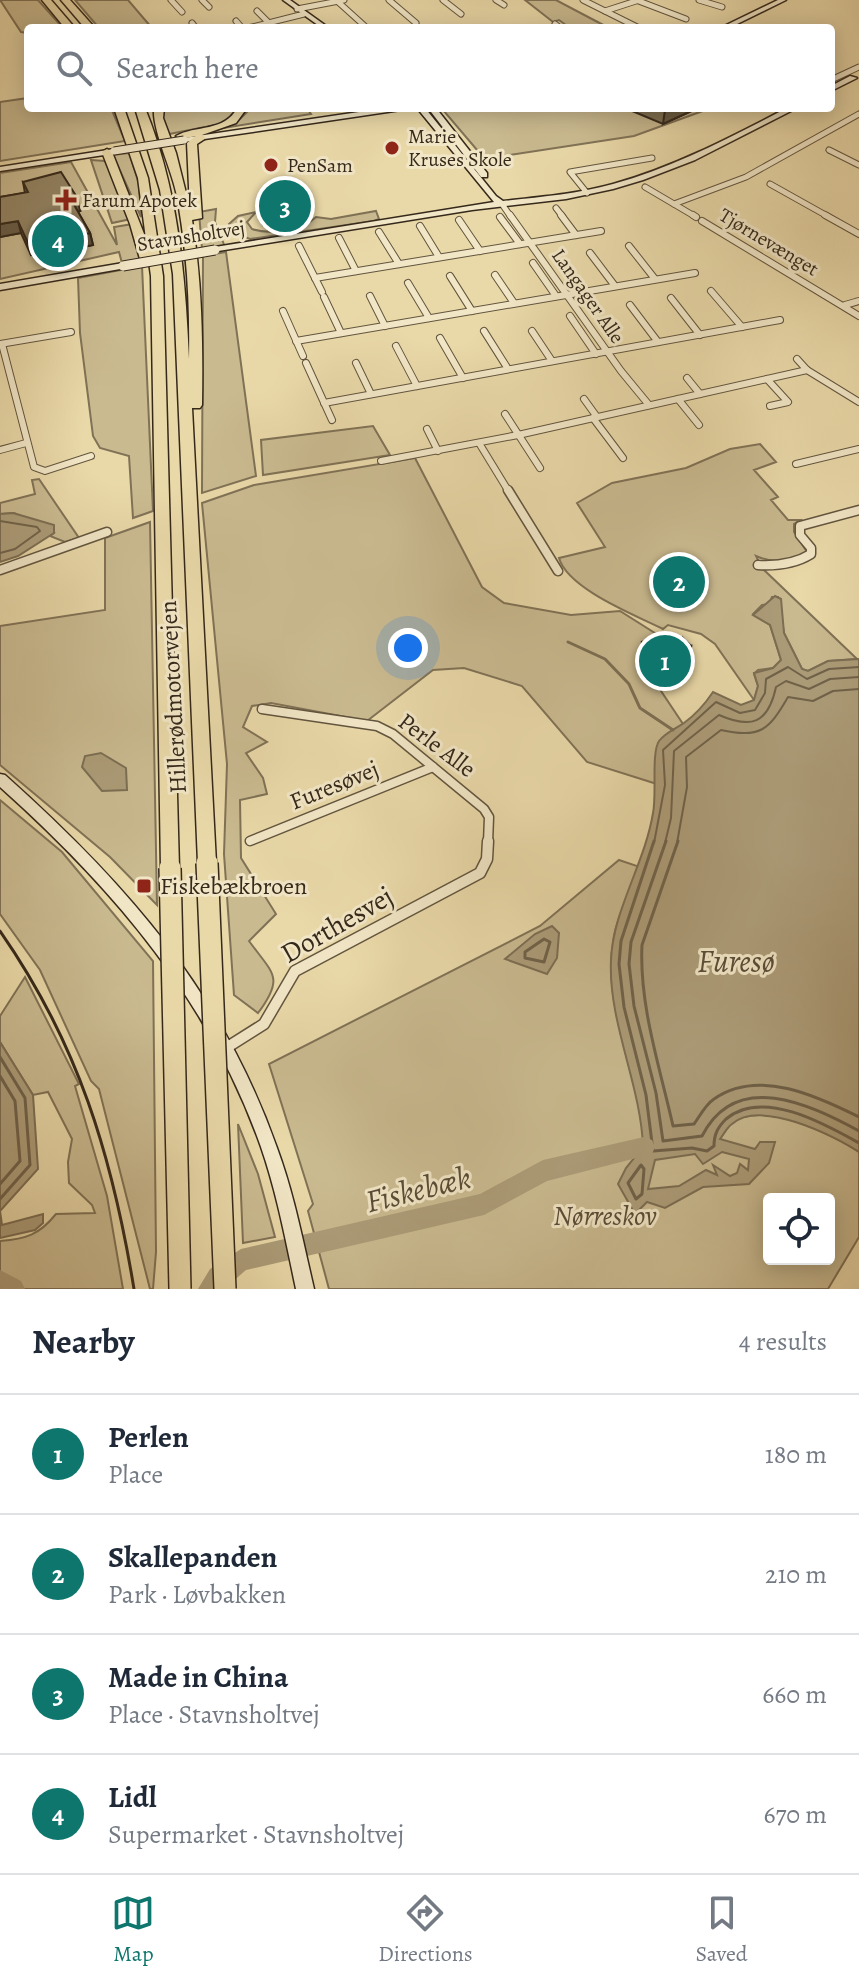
<!DOCTYPE html>
<html lang="en">
<head>
<meta charset="utf-8">
<style>
	:root { --surface:#fff; --page:#f2f2f3; --text:#1f2937; --muted:#747a83; --line:#e0e1e3; --accent:#0f766e }
	body { margin:0; font-family:Alegreya,serif; background:var(--page); color:var(--text) }
	.controls { position:absolute; right:24px; bottom:24px; display:grid; overflow:hidden; border-radius:8px; box-shadow:0 4px 20px #0003 }
	.controls button { width:72px; height:72px; display:grid; place-items:center; padding:0; border:0; border-bottom:2px solid var(--line); background:var(--surface); color:var(--text); font:40px sans-serif }
	.you { position:absolute; left:408px; top:648px; width:28px; height:28px; margin:-20px; border:6px solid #fff; border-radius:50%; background:#1a73e8; box-shadow:0 0 0 12px #1a73e833 }
	.badge { display:grid; place-items:center; width:52px; height:52px; border-radius:50%; background:var(--accent); color:#fff; font-size:26px; font-weight:700 }
	.pin { position:absolute; translate:-50% -50%; border:4px solid #fff; box-shadow:0 2px 8px #0006 }
	.list { margin:0; padding:0; list-style:none }
	h2 { display:flex; justify-content:space-between; align-items:center; height:104px; margin:0; padding:0 32px; font-size:34px }
	h2 small { font-size:26px; font-weight:400; color:var(--muted) }
	.list li { display:grid; grid-template-columns:52px 1fr auto; gap:24px; align-items:center; box-sizing:border-box; height:120px; padding:0 32px; border-top:2px solid var(--line) }
	.list b { display:block; font-size:30px; white-space:nowrap }
	.list p { margin:0; font-size:26px; white-space:nowrap; color:var(--muted) }
	.list em { font-size:26px; font-style:normal; color:var(--muted) }
	.icon { flex:none; width:44px; height:44px; fill:none; stroke:currentColor; stroke-width:2; stroke-linecap:round; stroke-linejoin:round }
	.map { position:relative; flex:none; width:859px; height:1289px; overflow:hidden }
	.search { position:absolute; background:var(--surface); box-shadow:0 4px 20px #0003; left:24px; right:24px; top:24px; height:88px; display:flex; align-items:center; gap:20px; box-sizing:border-box; padding:0 28px; border-radius:8px; color:var(--muted); font-size:30px }
	.sheet { height:584px; background:var(--surface) }
	nav { display:flex; justify-content:space-around; align-items:center; box-sizing:border-box; height:112px; border-top:2px solid var(--line); background:var(--surface); font-size:22px; color:var(--muted) }
	nav a { display:grid; justify-items:center; gap:4px }
	nav .on { color:var(--accent) }
	.map>svg:first-child { display:block }
	.green { fill:#caba90; stroke:#807256; stroke-width:2; fill-rule:evenodd }
	.water { fill:#ac9c78; stroke:#7c6e53; stroke-width:2; fill-rule:evenodd }
	.lines { fill:none; stroke-linecap:round; stroke-linejoin:round }
	.shore-far1 { stroke:#70624a; stroke-width:2 }
	.shore { stroke:#70624a; stroke-width:3 }
	.stream { stroke:#7c6e53; stroke-width:3 }
	.river { fill:#ac9c78; fill-rule:evenodd }
	.street-far3-casing { stroke:#62553e; stroke-width:7 }
	.street-far2-casing { stroke:#62553e; stroke-width:8 }
	.street-far1-casing { stroke:#62553e; stroke-width:11 }
	.street-casing { stroke:#62553e; stroke-width:13 }
	.secondary-casing { stroke:#35291b; stroke-width:3 }
	.highway-casing { stroke:#35291b; stroke-width:3 }
	.street-far3 { stroke:#f1e6c6; stroke-width:5 }
	.street-far2 { stroke:#f1e6c6; stroke-width:6 }
	.street-far1 { stroke:#f1e6c6; stroke-width:8 }
	.street { stroke:#f1e6c6; stroke-width:10 }
	.secondary { fill:#f1e6c6; fill-rule:evenodd }
	.highway { fill:#e9d8a8; fill-rule:evenodd }
	.tram { stroke:#35291b; stroke-width:3 }
	.secondary-bridge-far1-casing { stroke:#35291b; stroke-width:9; stroke-linecap:butt }
	.secondary-bridge-casing { stroke:#35291b; stroke-width:11; stroke-linecap:butt }
	.highway-bridge-casing { stroke:#35291b; stroke-width:24; stroke-linecap:butt }
	.secondary-bridge-far1 { stroke:#f1e6c6; stroke-width:7 }
	.secondary-bridge { stroke:#f1e6c6; stroke-width:9 }
	.highway-bridge { stroke:#e9d8a8; stroke-width:21 }
	.wall { fill:#7e7256; stroke:#35291b; stroke-width:2 }
	.shaded-wall { fill:#675c46; stroke:#35291b; stroke-width:2 }
	.building { fill:#938464; stroke:#35291b; stroke-width:2 }
	.poi-dot { fill:#8f2418; stroke:#f1e6c6; stroke-width:3 }
	.labels { text-anchor:middle; dominant-baseline:central; stroke-width:6; stroke-linejoin:round; paint-order:stroke }
	.far-poi-label { font-size:20px; fill:#35291b; stroke:#f1e6c6; text-anchor:start }
	.far-street-label { font-size:20px; fill:#35291b; stroke:#f1e6c6 }
	.street-label { font-size:24px; fill:#35291b; stroke:#f1e6c6 }
	.poi-label { font-size:24px; fill:#35291b; stroke:#f1e6c6; text-anchor:start }
	.near-street-label { font-size:28px; fill:#35291b; stroke:#f1e6c6 }
	.near-park-label { font-size:28px; font-style:italic; fill:#5a4d38; stroke:#f1e6c6 }
	.near-water-label { font-size:32px; font-style:italic; fill:#594c37; stroke:#f1e6c6 }
</style>
</head>
<body>
<div class="map">
<svg width="859" height="1289" viewBox="0 0 859 1289">
	<rect width="100%" height="100%" fill="#e9d8a8"/>
	<filter id="stains"><feTurbulence type="fractalNoise" baseFrequency=".0025" numOctaves="4"/><feColorMatrix values="0 0 0 0 .2 0 0 0 0 .09 0 0 0 0 .02 0 0 0 .5 -.17"/></filter>
	<radialGradient id="worn" r=".72"><stop offset=".6" stop-color="#630" stop-opacity="0"/><stop offset="1" stop-color="#630" stop-opacity=".3"/></radialGradient>
	<g class="green">
		<path d="M0,0h38l25,28h-35v5l-7,-1z"/>
		<path d="M75,0h53l24,28h-53z"/>
		<path d="M525,0h31l53,28h-39l-11,-8 -6,2z"/>
		<path d="M28,98v10h83l14,33 -125,20v-59z"/>
		<path d="M165,108h72l1,4 -17,12 -52,10 -7,-19z"/>
		<path d="M245,108h62l4,6 -94,15 23,-10 7,-7z"/>
		<path d="M446,108h265l-77,28 -144,22 -7,-1 -40,-47z"/>
		<path d="M129,153l10,31 2,33 -28,-62z"/>
		<path d="M91,160l14,1 26,58 -19,4z"/>
		<path d="M71,162l46,83 -3,-18 19,-3 9,35 -20,4 -3,-11 -119,27v-106z"/>
		<path d="M216,209l-1,13 10,25 -23,2 -3,-37z"/>
		<path d="M376,211l3,8 -5,2 -124,18 -17,-6 -4,-9 9,-8 18,-4 -9,10 5,7c17,6 51,1 64,-12l15,2z"/>
		<path d="M226,252l30,224 -54,17 1,-237z"/>
		<path d="M142,266l11,245 -20,7 -4,-62 -29,-8 -7,-12 -13,-103 -2,-55z"/>
		<path d="M373,426l17,29 -127,20 -2,-35z"/>
		<path d="M760,444l16,18 -22,8 24,27 -7,3 17,20h12l-6,4v8l13,20c-16,12 -35,11 -51,4l6,12 95,91 -29,2 -20,10 -6,-2 -18,-36 -6,-36h-6l-3,7 -7,1 -9,9 17,11 11,35 -8,8 -15,2 -4,4 4,12 -4,14 -39,-56 -14,-10 -33,-9 -5,4c-28,-14 -95,-40 -104,-71l46,-11 -28,-44 35,-20 74,-15 44,-19z"/>
		<path d="M415,458l67,129 22,16 67,12 49,-4 38,24 -13,9 -8,11 46,69c-29,18 -29,27 -26,60l-70,-22 -65,-76 -58,-18 -31,2 -66,51 -96,-18 -19,3 -9,21 24,15 -21,11 17,25 4,16 -27,6 1,58 35,56 -27,27c24,33 36,36 9,72l-24,-18 -10,-141 3,-90 -25,-261 52,-18z"/>
		<path d="M39,479l40,59 -14,4 -15,-6 4,-3 -40,-20 -14,1v-11l35,-9 -3,-14z"/>
		<path d="M150,522l7,383 -47,-48 -110,-92v-139l105,-16v-72z"/>
		<path d="M0,800l62,52 91,109 3,291 -3,37h-3l-51,-200 -8,-8 -51,-111 -40,-56z"/>
		<path d="M619,860l21,7c-9,23 -24,50 -27,75 -11,66 28,138 31,205l76,-8c3,-4 7,-11 11,-15 28,-26 103,11 128,28v85l-31,52h-499l-21,-78 5,-7 -44,-140 271,-138zM769,1199h60v60h-60z"/>
		<path d="M25,977l54,107 -4,2 32,110 16,93h-123v-48c26,-2 39,-6 56,-27l39,-1 -3,-8 -23,-22 -1,-21 4,-23 -24,-47 -15,3 -33,-53v-26z"/>
		<path d="M238,1124l20,50 17,63 -32,6z"/>
	</g>
	<g class="water">
		<path d="M13,513l41,12v8l-36,23 -18,6v-48z"/>
		<path d="M775,596l6,3 3,34 18,36 6,2 20,-10 31,-2v493c-26,-17 -99,-53 -127,-28 -5,3 -8,10 -12,15l35,10 5,-7h15l-6,21 -20,21 -46,3 -38,21 -18,-6 -12,12 -17,-30 8,-16 17,-21c-2,-62 -35,-125 -32,-187 2,-50 34,-97 42,-147 4,-18 -2,-60 6,-72 6,-8 16,-12 25,-18 11,-8 21,-19 29,-31l28,13 13,-5 4,-14 -4,-13 19,-5 8,-8 -11,-35 -17,-10zM722,1152l27,7 -1,11 -8,-6 -3,9 -7,3 -17,-11 4,10 -11,-5 -27,16 -31,3 7,-29 40,-6 8,10z"/>
		<path d="M101,753l25,15 1,22 -25,1 -20,-24 3,-11z"/>
		<path d="M552,926l7,7 -2,25 -10,16 -42,-15 30,-25z"/>
		<path d="M0,1042l33,53 5,74 -38,42 2,14 41,-11v9l-8,7 -35,8z"/>
	</g>
	<g class="lines">
		<g class="shore-far1">
			<path d="M0,521l37,6 3,4 -25,18 -15,4"/>
			<path d="M654,843l11,-58 -2,-35 53,-48 24,11 15,-3 10,-17 1,-14 22,-12 19,12 22,-10 30,-2"/>
			<path d="M665,843l6,-25 3,-67 45,-36c32,14 49,9 57,-28l10,-6 23,8 21,-10 29,-2"/>
			<path d="M677,843l10,-56 -1,-30 35,-27c39,9 48,0 67,-33l25,4 20,-10 26,-2"/>
		</g>
		<g class="shore">
			<path d="M654,841l-33,100 -2,23 5,43 22,88 7,56 39,-3 15,3 7,-5c0,-12 4,-19 12,-27 36,-31 99,5 133,24"/>
			<path d="M666,841l-35,101 -2,22 5,42 22,87 7,48 39,-5c34,-67 107,-32 157,-5"/>
			<path d="M678,841l-36,104c-3,60 18,123 31,181l21,-2c6,-8 11,-19 20,-25 44,-31 103,-3 145,18"/>
			<path d="M544,939l6,3 -6,20 -19,-4v-6z"/>
			<path d="M0,1057l25,41 5,67 -30,34"/>
			<path d="M0,1076l15,25 5,60 -20,23"/>
			<path d="M641,1165l3,4 -2,25 -6,5 -8,-16z"/>
		</g>
		<path class="stream" d="M568,642l37,17 24,25 11,24 33,22"/>
		<g class="river">
			<path d="M644,1137l8,3 3,7 -3,7 -105,27 -63,34 -238,55 -22,19h-26l12,-20 31,-20 239,-55 63,-34z"/>
			<path d="M0,1270l21,11 4,8h-25z"/>
		</g>
		<g class="street-far3-casing">
			<g id="street-far3">
				<path d="M171,0l11,12"/>
				<path d="M202,0l7,7"/>
				<path d="M389,0l27,23"/>
				<path d="M443,0l18,14"/>
				<path d="M496,0l8,5"/>
				<path d="M583,0l56,28"/>
				<path d="M636,0l50,19"/>
				<path d="M699,0l23,7"/>
				<path d="M337,1l30,27"/>
				<path d="M297,9l47,-9"/>
				<path d="M257,11l12,12"/>
				<path d="M605,11l34,-11"/>
				<path d="M236,21l6,7"/>
				<path d="M192,23l4,5"/>
				<path d="M555,24l5,4"/>
				<path d="M248,28l56,-14"/>
				<path d="M831,80l28,-13"/>
				<path d="M829,150l30,15"/>
				<path d="M770,184l59,33"/>
				<path d="M645,187l51,30"/>
				<path d="M587,193l-17,-21 82,-14"/>
				<path d="M502,204l9,13"/>
				<path d="M674,204l72,-27 113,-63"/>
				<path d="M556,208l7,9"/>
			</g>
		</g>
		<g class="street-far2-casing">
			<g id="street-far2">
				<path d="M510,215l111,156 28,34"/>
				<path d="M561,215l15,20"/>
				<path d="M693,215l3,2"/>
				<path d="M825,215l34,19"/>
				<path d="M500,217l20,27"/>
				<path d="M459,220l21,31"/>
				<path d="M702,221l157,95"/>
				<path d="M420,226l19,31"/>
				<path d="M379,232l20,32"/>
				<path d="M339,238l17,33"/>
				<path d="M299,246l23,46"/>
				<path d="M629,246l26,33"/>
				<path d="M590,253l25,33"/>
				<path d="M533,263l23,33"/>
				<path d="M495,275l19,28"/>
				<path d="M450,276l22,35"/>
				<path d="M315,278l286,-47"/>
				<path d="M408,283l21,35"/>
				<path d="M711,291l31,36"/>
				<path d="M370,296l15,30"/>
				<path d="M324,297l17,36"/>
				<path d="M671,298l29,37"/>
				<path d="M630,305l28,37"/>
				<path d="M845,305l14,-4"/>
				<path d="M283,311l20,45"/>
				<path d="M570,316l26,38"/>
				<path d="M484,331l24,38"/>
				<path d="M532,331l20,30"/>
				<path d="M440,338l23,40"/>
				<path d="M296,341l399,-68"/>
				<path d="M0,344l71,-12"/>
				<path d="M2,344l32,123 11,4 46,-15"/>
				<path d="M396,346l21,40"/>
				<path d="M797,359l10,11 52,32"/>
				<path d="M306,363l26,57"/>
				<path d="M356,363l15,31"/>
				<path d="M687,378l13,16"/>
				<path d="M767,379l21,23 -18,4"/>
				<path d="M584,399l13,18"/>
				<path d="M678,399l21,26"/>
				<path d="M324,403l456,-83"/>
				<path d="M505,414l35,54"/>
				<path d="M593,418l30,40"/>
				<path d="M427,429l11,22"/>
				<path d="M479,443l30,49"/>
				<path d="M0,450l26,-7"/>
				<path d="M381,461l137,-26 289,-65"/>
				<path d="M796,464l63,-15"/>
			</g>
		</g>
		<g class="street-far1-casing">
			<g id="street-far1">
				<path d="M508,490l50,81"/>
				<path d="M758,565c19,1 37,-1 53,-11v-6l-11,-13v-9l59,-16"/>
				<path d="M0,570l107,-38"/>
				<path d="M262,709l115,17 16,8 91,75 5,8 -1,26"/>
				<path d="M250,841l183,-74"/>
			</g>
		</g>
		<g class="street-casing">
			<path id="street" d="M226,1048l38,-24 31,-53 185,-98 7,-14 1,-18"/>
		</g>
		<g class="secondary-casing">
			<g id="secondary">
				<path d="M283,0h7l39,28h-7z"/>
				<path d="M778,0h8l-57,28h-9z"/>
				<path d="M850,76l7,2 -26,13v-5z"/>
				<path d="M386,108h19l-4,2 -217,32 -4,-2 4,-2z"/>
				<path d="M417,108h8l71,88 7,5c37,-4 74,-7 110,-17 61,-17 118,-47 174,-76h10l-102,52 -52,20 -30,9 -47,10 -94,11 -260,42 -1,-2 4,-3 279,-45z"/>
				<path d="M428,108h8l51,65v4h-6z"/>
				<path d="M114,149h3v4l-117,18v-4z"/>
				<path d="M123,263l3,1v4l-126,22v-6z"/>
				<path d="M0,774l5,1c122,109 217,217 272,373 17,46 26,94 37,141h-18c-10,-47 -19,-96 -35,-142 -52,-147 -146,-257 -261,-360z"/>
			</g>
		</g>
		<g class="highway-casing">
			<g id="highway">
				<path d="M42,0h9l24,28h-10z"/>
				<path d="M61,0h9l25,28h-10z"/>
				<path d="M114,108h10l24,70 15,98 16,592 -2,5 -7,3 -7,-3 -2,-5 -10,-592 -2,-14 -9,-3 -10,-35 -28,-72 5,-3 5,3 34,87 -8,-61z"/>
				<path d="M135,108h10c33,81 40,164 44,251 1,-57 -2,-112 -13,-167 -5,-24 -24,-63 -22,-84h10l-1,10 13,35 14,56 -3,-66 9,-7 -15,3 -5,-3c19,-11 49,-4 61,-28h10l-11,15 -34,12 4,3 -9,6 5,74 -10,2c10,62 11,123 10,185l-2,3h-8l24,455 -2,5 -7,3 -7,-3 -2,-5 -25,-589 -13,-84z"/>
			</g>
		</g>
		<use href="#street-far3" class="street-far3"/>
		<use href="#street-far2" class="street-far2"/>
		<use href="#street-far1" class="street-far1"/>
		<use href="#street" class="street"/>
		<use href="#secondary" class="secondary"/>
		<use href="#highway" class="highway"/>
		<path class="tram" d="M0,931c78,112 112,224 134,358"/>
		<g class="secondary-bridge-far1-casing">
			<path id="secondary-bridge-far1" d="M114,151l70,-11"/>
		</g>
		<g class="secondary-bridge-casing">
			<path id="secondary-bridge" d="M123,266l92,-16"/>
		</g>
		<g class="highway-bridge-casing">
			<g id="highway-bridge">
				<path d="M207,863l18,426"/>
				<path d="M170,868l10,421"/>
			</g>
		</g>
		<use href="#secondary-bridge-far1" class="secondary-bridge-far1"/>
		<use href="#secondary-bridge" class="secondary-bridge"/>
		<use href="#highway-bridge" class="highway-bridge"/>
	</g>
	<g class="wall">
		<path d="M625,108h73l-35,16z"/>
		<path d="M23,182l57,29 -2,1 12,21 3,12 -49,10 -2,-3 -11,3 -10,-22 -21,4v-40l25,-4z"/>
		<path d="M270,187l36,6 1,15 -21,4 1,14 -19,3v-5l-5,1 -4,-7 -1,-15 13,-4z"/>
		<path d="M642,642l20,4h29l-3,12 -2,2 -2,7 -9,4 -4,-4 -16,7 -15,-20z"/>
	</g>
	<g class="shaded-wall">
		<path d="M669,108h29l-35,16 2,-14z"/>
		<path d="M306,193l1,15 -21,4 1,14 -19,3v-5l-5,1 -2,-16 17,-11z"/>
		<path d="M78,199l2,12 -6,1 -2,-11z"/>
		<path d="M18,221l3,12 -21,4v-13z"/>
		<path d="M90,233l3,12 -49,10 -2,-12z"/>
		<path d="M40,240l2,12 -11,3 -3,-12z"/>
		<path d="M691,646l-3,12 -2,2 -2,7 -9,4 3,-12 4,-9z"/>
		<path d="M673,654l-2,13 -16,7 3,-13z"/>
	</g>
	<g class="building">
		<path d="M61,172l17,27 -6,2 18,32 -48,10 -2,-3 -12,3 -10,-22 -18,3v-27l28,-5 -5,-10z"/>
		<path d="M294,181l7,4 5,8 -28,5 8,13 -19,3 9,-7 -15,2 -3,-6 19,-5 -7,-11z"/>
		<path d="M652,637l10,9 20,-9 9,9 -9,4 4,4 -8,5 -5,-5 -15,7 -16,-19z"/>
	</g>
	<g class="poi-dot">
		<circle cx="392" cy="148" r="8"/>
		<circle cx="271" cy="165" r="8"/>
		<path d="M62 188h8v8h8v8h-8v8h-8v-8h-8v-8h8z"/>
		<rect x="136" y="878" width="16" height="16" rx="4"/>
	</g>
	<g class="labels">
		<g class="far-poi-label">
			<text x="408" y="136">Marie<tspan x="408" dy="23">Kruses Skole</tspan></text>
			<text x="287" y="165">PenSam</text>
			<text x="82" y="200">Farum Apotek</text>
		</g>
		<g class="far-street-label">
			<text transform="translate(191 236) rotate(-9)">Stavnsholtvej</text>
			<text transform="translate(769 242) rotate(31)">Tjørnevænget</text>
			<text transform="translate(588 296) rotate(55)">Langager Alle</text>
		</g>
		<g class="street-label">
			<text transform="translate(173 697) rotate(-93)">Hillerødmotorvejen</text>
			<text transform="translate(437 745) rotate(37)">Perle Alle</text>
			<text transform="translate(334 785) rotate(-22)">Furesøvej</text>
		</g>
		<g class="poi-label">
			<text x="160" y="886">Fiskebækbroen</text>
		</g>
		<g class="near-street-label">
			<text transform="translate(337 925) rotate(-30)">Dorthesvej</text>
		</g>
		<g class="near-park-label">
			<text x="605" y="1216">Nørreskov</text>
		</g>
		<g class="near-water-label">
			<text x="736" y="961">Furesø</text>
			<text transform="translate(418 1189) rotate(-14)">Fiskebæk</text>
		</g>
	</g>
	<rect width="100%" height="100%" filter="url(#stains)"/>
	<rect width="100%" height="100%" fill="url(#worn)"/>
</svg>
<div class="controls">
<button><svg class="icon" aria-label="locate" viewBox="0 0 24 24"><circle cx="12" cy="12" r="6"/><path d="M12 2v4M12 18v4M2 12h4M18 12h4"/></svg></button>
</div>
<div class="you"></div>
<div class="pin badge" style="left:665px;top:661px">1</div>
<div class="pin badge" style="left:679px;top:582px">2</div>
<div class="pin badge" style="left:285px;top:206px">3</div>
<div class="pin badge" style="left:58px;top:241px">4</div>
<div class="search"><svg class="icon" aria-label="search" viewBox="0 0 24 24"><circle cx="10" cy="10" r="6"/><path d="M15 15l6 6"/></svg>Search here</div>
</div>
<section class="sheet">
<h2>Nearby<small>4 results</small></h2>
<ul class="list">
<li><span class="badge">1</span><div><b>Perlen</b><p>Place</p></div><em>180 m</em></li>
<li><span class="badge">2</span><div><b>Skallepanden</b><p>Park · Løvbakken</p></div><em>210 m</em></li>
<li><span class="badge">3</span><div><b>Made in China</b><p>Place · Stavnsholtvej</p></div><em>660 m</em></li>
<li><span class="badge">4</span><div><b>Lidl</b><p>Supermarket · Stavnsholtvej</p></div><em>670 m</em></li>
</ul>
</section>
<nav>
<a class="on"><svg class="icon" aria-label="map" viewBox="0 0 24 24"><path d="M3 6l6-2 6 2 6-2v14l-6 2-6-2-6 2zM9 4v14M15 6v14"/></svg>Map</a>
<a><svg class="icon" aria-label="directions" viewBox="0 0 24 24"><path d="M12 3l9 9-9 9-9-9zM9 14v-3h6M13 9l2 2-2 2"/></svg>Directions</a>
<a><svg class="icon" aria-label="saved" viewBox="0 0 24 24"><path d="M7 4h10v16l-5-4-5 4z"/></svg>Saved</a>
</nav>
</body>
</html>
